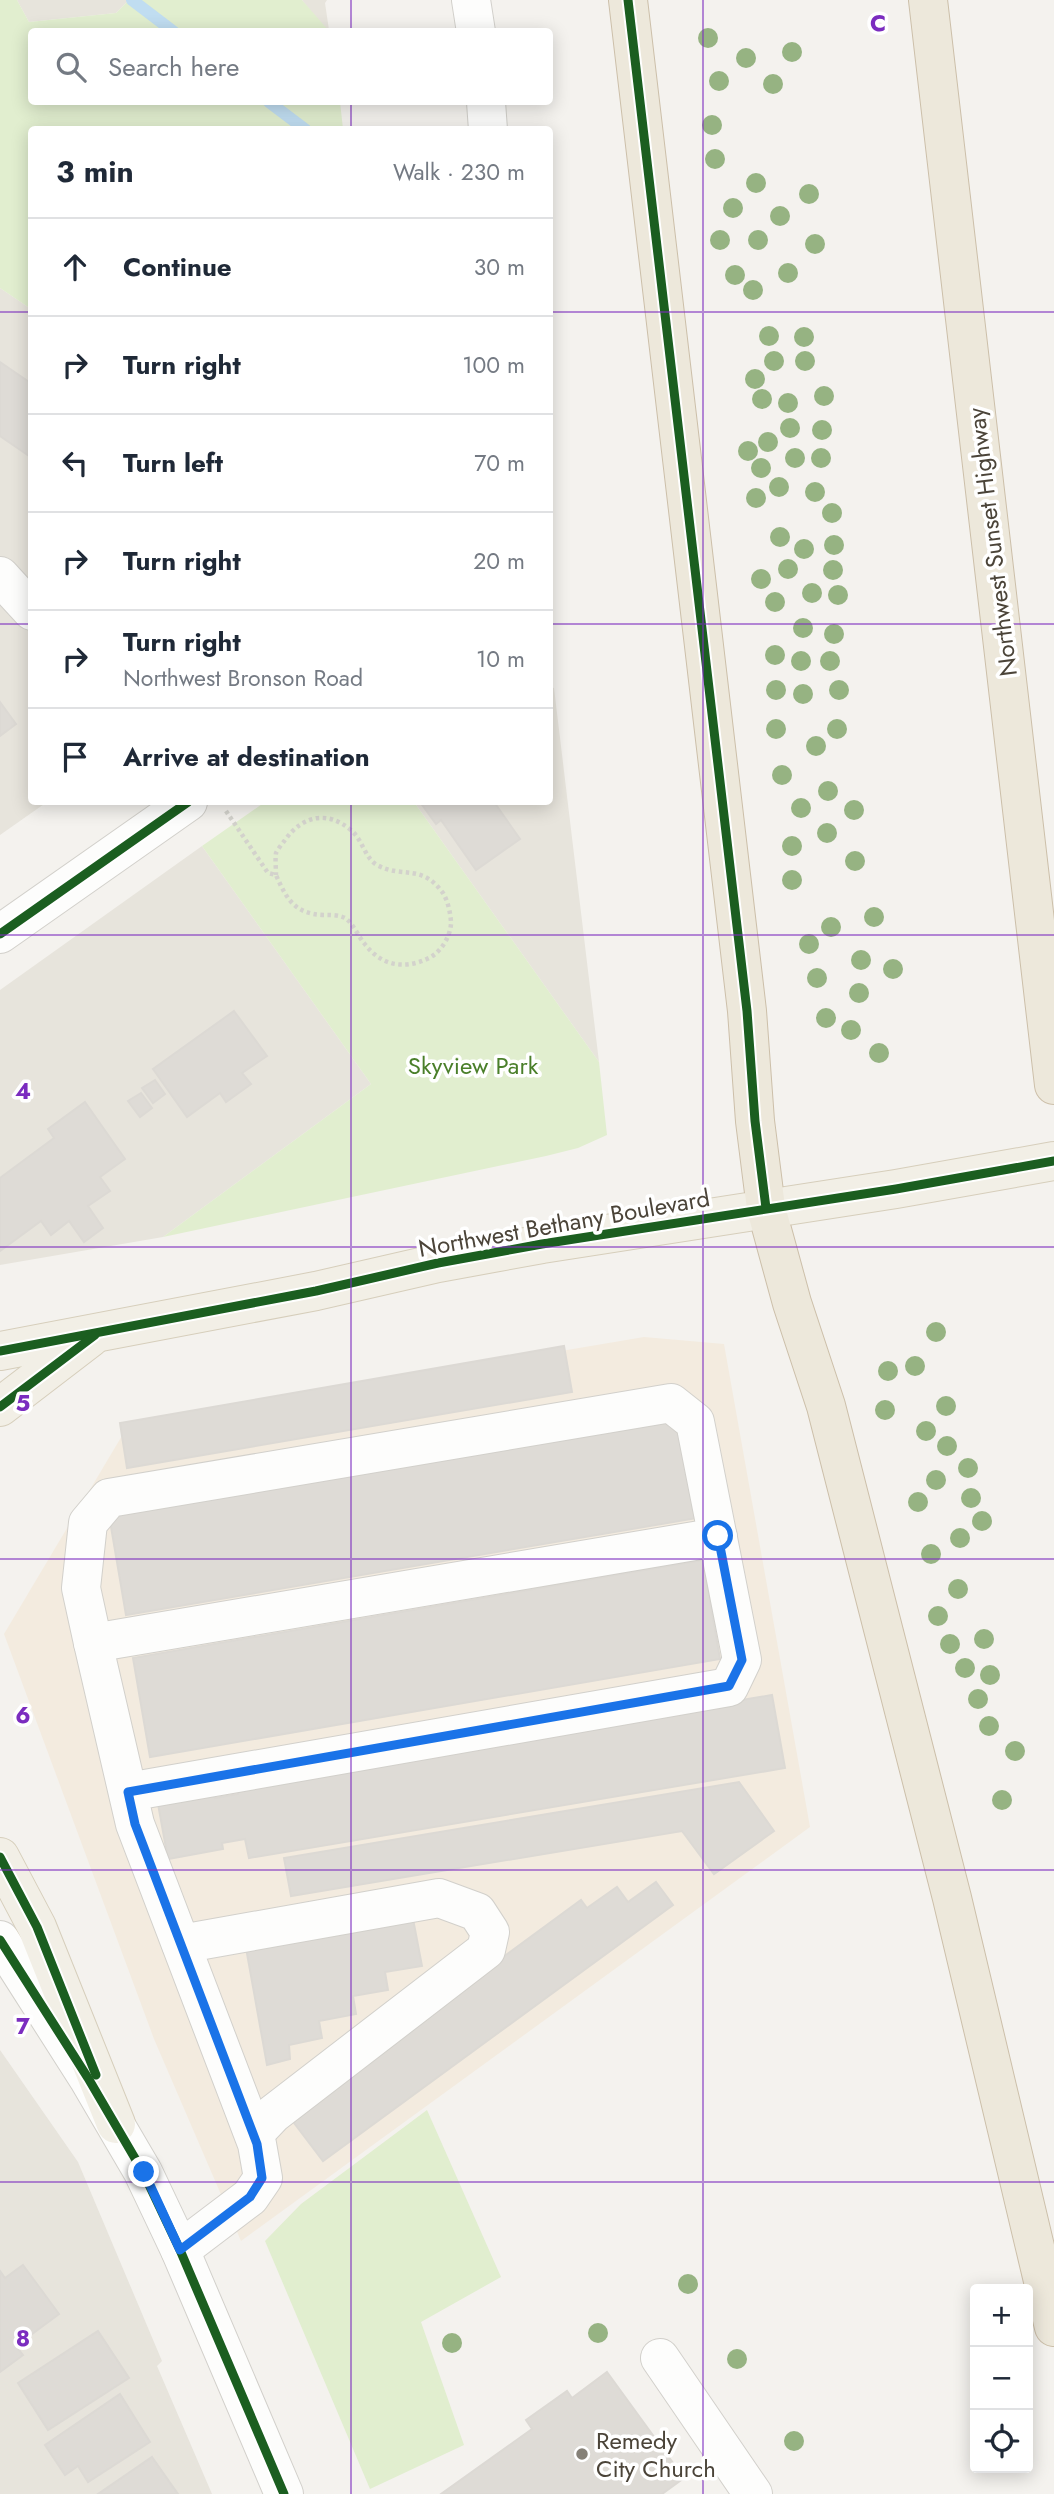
<!DOCTYPE html>
<html lang="en">
<head>
<meta charset="utf-8">
<style>
	:root { --surface:#fff; --page:#f6f6f7; --text:#1f2937; --muted:#747a83; --line:#e0e1e3 }
	body { margin:0; font-family:Jost,sans-serif; background:var(--page); color:var(--text) }
	.controls { position:absolute; right:21px; bottom:21px; display:grid; overflow:hidden; border-radius:7px; box-shadow:0 4px 18px #0003 }
	.controls button { width:63px; height:63px; display:grid; place-items:center; padding:0; border:0; border-bottom:2px solid var(--line); background:var(--surface); color:var(--text); font:35px sans-serif }
	.stop { position:absolute; width:21px; height:21px; margin:-16px; border:5px solid #1a73e8; border-radius:50%; background:#fff }
	.stop.end { background:#1a73e8; border-color:#fff; box-shadow:0 2px 7px #0008 }
	.list { margin:0; padding:0; list-style:none }
	h2 { display:flex; justify-content:space-between; align-items:center; height:91px; margin:0; padding:0 28px; font-size:30px }
	h2 small { font-size:23px; font-weight:400; color:var(--muted) }
	.list li { display:grid; grid-template-columns:46px 1fr auto; gap:21px; align-items:center; box-sizing:border-box; height:98px; padding:0 28px; border-top:2px solid var(--line) }
	.list b { display:block; font-size:26px; white-space:nowrap }
	.list p { margin:0; font-size:23px; white-space:nowrap; color:var(--muted) }
	.list em { font-size:23px; font-style:normal; color:var(--muted) }
	.icon { flex:none; width:38px; height:38px; fill:none; stroke:currentColor; stroke-width:2; stroke-linecap:round; stroke-linejoin:round }
	.map { position:relative; flex:none; width:1054px; height:2494px; overflow:hidden }
	.search { position:absolute; background:var(--surface); box-shadow:0 4px 18px #0003; left:28px; top:28px; width:525px; height:77px; display:flex; align-items:center; gap:18px; box-sizing:border-box; padding:0 24px; border-radius:7px; color:var(--muted); font-size:26px }
	.panel { position:absolute; background:var(--surface); box-shadow:0 4px 18px #0003; left:28px; top:126px; width:525px; height:679px; border-radius:7px }
	.map>svg:first-child { display:block }
	.residential { fill:#e7e4dc }
	.commercial { fill:#f3ebdf }
	.green { fill:#e1eecf }
	.lines { fill:none; stroke-linecap:round; stroke-linejoin:round }
	.stream { stroke:#c0ddf1; stroke-width:12 }
	.building { fill:#dedbd6; stroke:#dcd9d4; stroke-width:2 }
	.minor-casing { stroke:#d2d0cb; stroke-width:40 }
	.major-casing { stroke:#d6cebb; stroke-width:40 }
	.highway-casing { stroke:#ccbfa9; stroke-width:40 }
	.path { stroke:#d3d2cc; stroke-width:4.5; stroke-dasharray:3.5 3.5; stroke-linecap:butt }
	.minor { stroke:#fdfdfc; stroke-width:38 }
	.major { stroke:#f2efe6; stroke-width:38 }
	.highway { stroke:#ede8db; stroke-width:38 }
	.cycleway-casing { stroke:#fff; stroke-width:13 }
	.cycleway { stroke:#1b5e20; stroke-width:9 }
	.tree { fill:#96b382 }
	.route { stroke:#1a73e8; stroke-width:9 }
	.grid { fill:none; stroke:#7b2cbf; stroke-width:2; stroke-opacity:0.55 }
	.poi-dot { fill:#868178; stroke:#fff; stroke-width:2.5 }
	.labels { text-anchor:middle; dominant-baseline:central; stroke-width:7; stroke-linejoin:round; paint-order:stroke }
	.street-label { font-size:24px; fill:#4b4439; stroke:#fff }
	.park-label { font-size:24px; fill:#4a7f2a; stroke:#fff }
	.poi-label { font-size:24px; fill:#4b4439; stroke:#fff; text-anchor:start }
	.grid-label { font-size:23px; text-anchor:middle; font-weight:bold; fill:#7b2cbf; stroke:#fff; stroke-width:7; stroke-linejoin:round; paint-order:stroke }
</style>
</head>
<body>
<div class="map">
<svg width="1054" height="2494" viewBox="0 0 1054 2494">
	<rect width="100%" height="100%" fill="#f4f2ee"/>
	<g class="residential">
		<path d="M17,0h112l-13,13 -87,9z"/>
		<path d="M302,0h25l-2,3 4,27 -2,1z"/>
		<path d="M0,288l31,21 1,493h15l-47,33z"/>
		<path d="M550,687l4,1 45,374 -185,-260h136z"/>
		<path d="M202,846l169,238 -208,153 -163,28v-275z"/>
		<path d="M0,2050l78,112 84,199 -5,5 55,128h-212z"/>
	</g>
	<path class="commercial" d="M644,1337l80,7 86,483 -569,414 -87,-202 -150,-405 125,-210z"/>
	<g class="green">
		<path d="M0,0h17l12,22 87,-9 13,-13h173l27,31 -297,1v70h308l3,27 -311,1 -1,179 -31,-21z"/>
		<path d="M265,802h149l185,260 8,73 -29,13 -32,8 -383,81 208,-153 -169,-238z"/>
		<path d="M427,2110l74,167 -80,45 43,123 -94,44 -105,-248 36,-37z"/>
	</g>
	<g class="lines">
		<g class="stream">
			<path d="M132,0l42,32"/>
			<path d="M269,102l37,28"/>
		</g>
	</g>
	<g class="building">
		<path d="M0,362l32,22v68l-3,4 -29,-20z"/>
		<path d="M0,702l16,22 -16,12z"/>
		<path d="M420,802h74l26,37 -44,31 -35,-50 -5,4z"/>
		<path d="M234,1011l33,45 -25,17 9,11 -25,18 -6,-9 -33,24 -34,-48z"/>
		<path d="M155,1080l10,14 -12,9 -11,-15z"/>
		<path d="M141,1093l11,15 -12,9 -12,-16z"/>
		<path d="M85,1102l40,57 -25,18 10,14 -22,15 15,22 -19,14 -15,-21 -18,14 -10,-14 -41,30v-73l54,-40 -6,-9z"/>
		<path d="M564,1346l8,46 -445,76 -7,-45z"/>
		<path d="M680,1418l17,100 -571,97 -17,-100z"/>
		<path d="M703,1560l17,99 -570,98 -17,-99z"/>
		<path d="M772,1695l13,73 -536,90 -4,-19 -23,4 1,6 -55,10 -10,-55 56,-9 1,3 23,-4 -1,-9z"/>
		<path d="M739,1782l35,49 -60,43 -32,-43 -391,65 -7,-38z"/>
		<path d="M656,1882l17,23 -350,256 -35,-46 293,-215 6,8 30,-21 11,15z"/>
		<path d="M413,1919l9,47 -37,6 3,18 -35,6 3,18 -37,7 3,17 -33,7 1,14 -23,6 -21,-117z"/>
		<path d="M23,2265l36,49 -43,32 7,9 -23,17v-101l5,7z"/>
		<path d="M98,2331l31,47 -81,52 -30,-47z"/>
		<path d="M607,2372l77,106 -22,16h-221l91,-65 -6,-9 41,-29 5,7z"/>
		<path d="M120,2394l30,48 -62,40 -10,-16 -13,9 -20,-30z"/>
		<path d="M152,2457l26,37h-80z"/>
	</g>
	<g class="lines">
		<g class="minor-casing">
			<g id="minor">
				<path d="M471,0l5,32"/>
				<path d="M486,102l2,28"/>
				<path d="M0,576l32,35"/>
				<path d="M0,934l188,-132"/>
				<path d="M93,1643l625,-106"/>
				<path d="M128,1792l601,-105 13,-27 -47,-238 -24,-19 -562,95 -21,25 -7,65 12,55 42,181 122,320 6,34 -13,19 -70,53"/>
				<path d="M0,1940l88,138 55,94 37,78 104,244"/>
				<path d="M181,1944l258,-46 38,14 13,20 -4,18 -213,164 -19,20"/>
				<path d="M660,2358l93,136"/>
			</g>
		</g>
		<g class="major-casing">
			<g id="major">
				<path d="M0,1351l316,-60 122,-28 104,-19 354,-55 158,-28"/>
				<path d="M0,1407l90,-69"/>
				<path d="M0,1857l37,70 79,197"/>
			</g>
		</g>
		<g class="highway-casing">
			<g id="highway">
				<path d="M628,0l119,1011 8,110 11,87 26,95 34,103 126,492 102,429"/>
				<path d="M928,0l126,1085"/>
			</g>
		</g>
		<path class="path" d="M226,811l42,62 8,2c11,25 19,39 48,40 7,0 15,0 21,3 8,5 13,18 19,25 17,23 40,27 65,15 12,-6 21,-21 22,-34 0,-9 -3,-23 -8,-31 -22,-30 -40,-14 -66,-28 -12,-7 -14,-24 -25,-34 -24,-21 -49,-16 -67,9 -3,4 -7,9 -9,13 -1,7 0,15 0,22"/>
		<use href="#minor" class="minor"/>
		<use href="#major" class="major"/>
		<use href="#highway" class="highway"/>
		<g class="cycleway-casing">
			<g id="cycleway">
				<path d="M628,0l119,1011 8,110 11,87"/>
				<path d="M0,934l188,-132"/>
				<path d="M0,1351l316,-60 122,-28 104,-19 354,-55 158,-28"/>
				<path d="M0,1407l95,-72"/>
				<path d="M0,1857l37,70 59,148"/>
				<path d="M0,1940l88,138 55,94 37,78 104,244"/>
			</g>
		</g>
		<use href="#cycleway" class="cycleway"/>
	</g>
	<g class="tree">
		<circle cx="708" cy="38" r="10"/>
		<circle cx="792" cy="52" r="10"/>
		<circle cx="746" cy="58" r="10"/>
		<circle cx="719" cy="81" r="10"/>
		<circle cx="773" cy="84" r="10"/>
		<circle cx="712" cy="125" r="10"/>
		<circle cx="715" cy="159" r="10"/>
		<circle cx="756" cy="183" r="10"/>
		<circle cx="809" cy="194" r="10"/>
		<circle cx="733" cy="208" r="10"/>
		<circle cx="780" cy="216" r="10"/>
		<circle cx="720" cy="240" r="10"/>
		<circle cx="758" cy="240" r="10"/>
		<circle cx="815" cy="244" r="10"/>
		<circle cx="788" cy="273" r="10"/>
		<circle cx="735" cy="275" r="10"/>
		<circle cx="753" cy="290" r="10"/>
		<circle cx="769" cy="336" r="10"/>
		<circle cx="804" cy="337" r="10"/>
		<circle cx="774" cy="361" r="10"/>
		<circle cx="805" cy="361" r="10"/>
		<circle cx="755" cy="379" r="10"/>
		<circle cx="824" cy="396" r="10"/>
		<circle cx="762" cy="399" r="10"/>
		<circle cx="788" cy="403" r="10"/>
		<circle cx="790" cy="428" r="10"/>
		<circle cx="822" cy="430" r="10"/>
		<circle cx="768" cy="442" r="10"/>
		<circle cx="748" cy="451" r="10"/>
		<circle cx="795" cy="458" r="10"/>
		<circle cx="821" cy="458" r="10"/>
		<circle cx="761" cy="468" r="10"/>
		<circle cx="779" cy="487" r="10"/>
		<circle cx="815" cy="492" r="10"/>
		<circle cx="756" cy="498" r="10"/>
		<circle cx="832" cy="513" r="10"/>
		<circle cx="780" cy="537" r="10"/>
		<circle cx="834" cy="545" r="10"/>
		<circle cx="804" cy="549" r="10"/>
		<circle cx="788" cy="569" r="10"/>
		<circle cx="833" cy="570" r="10"/>
		<circle cx="761" cy="579" r="10"/>
		<circle cx="812" cy="593" r="10"/>
		<circle cx="838" cy="595" r="10"/>
		<circle cx="775" cy="602" r="10"/>
		<circle cx="803" cy="628" r="10"/>
		<circle cx="834" cy="634" r="10"/>
		<circle cx="775" cy="655" r="10"/>
		<circle cx="801" cy="661" r="10"/>
		<circle cx="830" cy="661" r="10"/>
		<circle cx="776" cy="690" r="10"/>
		<circle cx="839" cy="690" r="10"/>
		<circle cx="803" cy="694" r="10"/>
		<circle cx="776" cy="729" r="10"/>
		<circle cx="837" cy="729" r="10"/>
		<circle cx="816" cy="746" r="10"/>
		<circle cx="782" cy="775" r="10"/>
		<circle cx="828" cy="791" r="10"/>
		<circle cx="801" cy="808" r="10"/>
		<circle cx="854" cy="810" r="10"/>
		<circle cx="827" cy="833" r="10"/>
		<circle cx="792" cy="846" r="10"/>
		<circle cx="855" cy="861" r="10"/>
		<circle cx="792" cy="880" r="10"/>
		<circle cx="874" cy="917" r="10"/>
		<circle cx="831" cy="927" r="10"/>
		<circle cx="809" cy="944" r="10"/>
		<circle cx="861" cy="960" r="10"/>
		<circle cx="893" cy="969" r="10"/>
		<circle cx="817" cy="978" r="10"/>
		<circle cx="859" cy="993" r="10"/>
		<circle cx="826" cy="1018" r="10"/>
		<circle cx="851" cy="1030" r="10"/>
		<circle cx="879" cy="1053" r="10"/>
		<circle cx="936" cy="1332" r="10"/>
		<circle cx="915" cy="1366" r="10"/>
		<circle cx="888" cy="1371" r="10"/>
		<circle cx="946" cy="1406" r="10"/>
		<circle cx="885" cy="1410" r="10"/>
		<circle cx="926" cy="1431" r="10"/>
		<circle cx="947" cy="1446" r="10"/>
		<circle cx="968" cy="1468" r="10"/>
		<circle cx="936" cy="1480" r="10"/>
		<circle cx="971" cy="1498" r="10"/>
		<circle cx="918" cy="1502" r="10"/>
		<circle cx="982" cy="1521" r="10"/>
		<circle cx="960" cy="1538" r="10"/>
		<circle cx="931" cy="1554" r="10"/>
		<circle cx="958" cy="1589" r="10"/>
		<circle cx="938" cy="1616" r="10"/>
		<circle cx="984" cy="1639" r="10"/>
		<circle cx="950" cy="1644" r="10"/>
		<circle cx="965" cy="1668" r="10"/>
		<circle cx="990" cy="1675" r="10"/>
		<circle cx="978" cy="1699" r="10"/>
		<circle cx="989" cy="1726" r="10"/>
		<circle cx="1015" cy="1751" r="10"/>
		<circle cx="1002" cy="1800" r="10"/>
		<circle cx="688" cy="2284" r="10"/>
		<circle cx="598" cy="2333" r="10"/>
		<circle cx="452" cy="2343" r="10"/>
		<circle cx="737" cy="2359" r="10"/>
		<circle cx="794" cy="2441" r="10"/>
	</g>
	<g class="lines">
		<path class="route" d="M144,2172l36,78 70,-53 12,-19 -5,-34 -122,-320 -7,-32 601,-106 13,-26 -24,-124"/>
	</g>
	<path class="grid" d="M351,0v32M703,0v2494M351,102v28M0,312h32M550,312h504M0,624h32M550,624h504M351,802v1692M0,935h1054M0,1247h1054M0,1559h1054M0,1870h1054M0,2182h1054"/>
	<circle class="poi-dot" cx="582" cy="2454" r="7"/>
	<g class="labels">
		<g class="street-label">
			<text transform="translate(992 542) rotate(-97)">Northwest Sunset Highway</text>
			<text transform="translate(564 1223) rotate(-10)">Northwest Bethany Boulevard</text>
		</g>
		<g class="park-label">
			<text x="473" y="1065">Skyview Park</text>
		</g>
		<g class="poi-label">
			<text x="596" y="2440">Remedy<tspan x="596" dy="28">City Church</tspan></text>
		</g>
	</g>
	<g class="grid-label">
		<text x="878" y="31">C</text>
		<text x="23" y="1099">4</text>
		<text x="23" y="1411">5</text>
		<text x="23" y="1723">6</text>
		<text x="23" y="2034">7</text>
		<text x="23" y="2346">8</text>
	</g>
</svg>
<div class="controls">
<button>+</button>
<button>−</button>
<button><svg class="icon" aria-label="locate" viewBox="0 0 24 24"><circle cx="12" cy="12" r="6"/><path d="M12 2v4M12 18v4M2 12h4M18 12h4"/></svg></button>
</div>
<div class="stop" style="left:718px;top:1536px"></div>
<div class="stop end" style="left:144px;top:2172px"></div>
<div class="search"><svg class="icon" aria-label="search" viewBox="0 0 24 24"><circle cx="10" cy="10" r="6"/><path d="M15 15l6 6"/></svg>Search here</div>
<section class="panel">
<h2>3 min<small>Walk · 230 m</small></h2>
<ul class="list">
<li><svg class="icon" aria-label="ahead" viewBox="0 0 24 24"><path d="M12 20V5M6 11l6-6 6 6"/></svg><div><b>Continue</b></div><em>30 m</em></li>
<li><svg class="icon" aria-label="right" viewBox="0 0 24 24"><path d="M7 20v-9h11M14 6l5 5-5 5"/></svg><div><b>Turn right</b></div><em>100 m</em></li>
<li><svg class="icon" aria-label="left" viewBox="0 0 24 24"><path d="M17 20v-9H6M10 6l-5 5 5 5"/></svg><div><b>Turn left</b></div><em>70 m</em></li>
<li><svg class="icon" aria-label="right" viewBox="0 0 24 24"><path d="M7 20v-9h11M14 6l5 5-5 5"/></svg><div><b>Turn right</b></div><em>20 m</em></li>
<li><svg class="icon" aria-label="right" viewBox="0 0 24 24"><path d="M7 20v-9h11M14 6l5 5-5 5"/></svg><div><b>Turn right</b><p>Northwest Bronson Road</p></div><em>10 m</em></li>
<li><svg class="icon" aria-label="arrive" viewBox="0 0 24 24"><path d="M6 21V4h12l-3 4 3 4H6"/></svg><div><b>Arrive at destination</b></div></li>
</ul>
</section>
</div>
</body>
</html>
